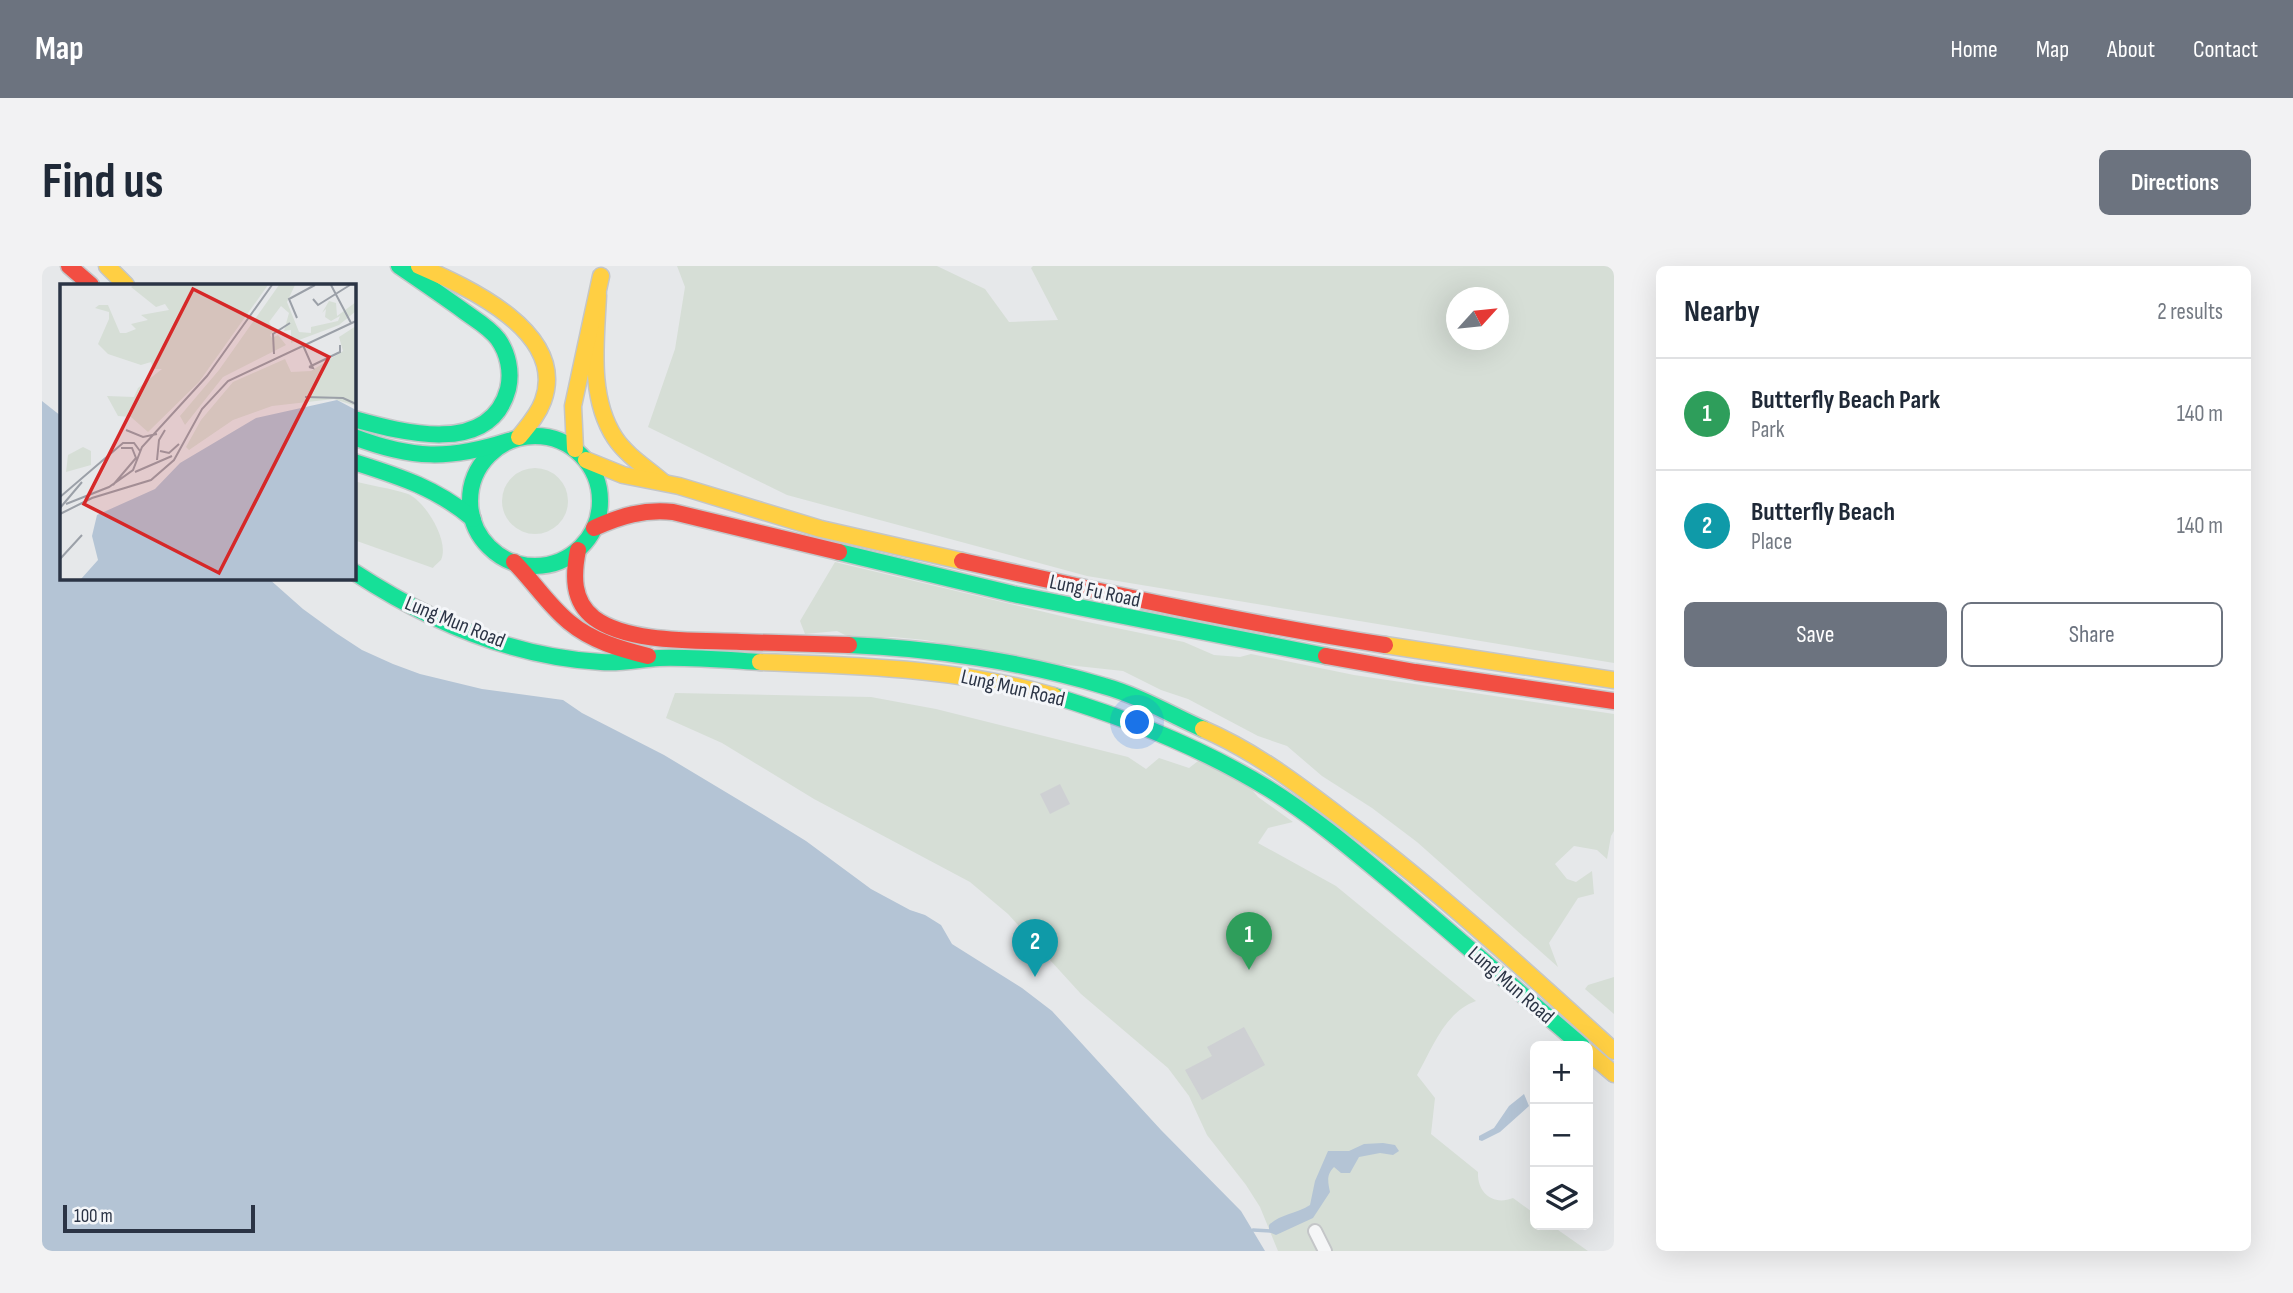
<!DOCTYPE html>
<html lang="en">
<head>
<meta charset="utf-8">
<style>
	:root { --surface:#fff; --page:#f2f2f3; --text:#1f2937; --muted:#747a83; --line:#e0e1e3; --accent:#6c737f }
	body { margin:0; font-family:"Sofia Sans Condensed",sans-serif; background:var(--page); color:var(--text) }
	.controls { position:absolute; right:21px; bottom:21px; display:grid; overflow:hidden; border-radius:10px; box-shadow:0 7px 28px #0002 }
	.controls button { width:63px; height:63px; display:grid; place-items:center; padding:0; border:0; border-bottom:2px solid var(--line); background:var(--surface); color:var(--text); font:35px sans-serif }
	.compass { position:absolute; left:1404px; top:21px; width:63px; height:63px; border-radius:50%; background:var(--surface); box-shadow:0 7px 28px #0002; rotate:63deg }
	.scale { position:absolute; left:21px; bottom:18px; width:192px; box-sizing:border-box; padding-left:7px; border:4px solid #2b3445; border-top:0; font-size:19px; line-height:24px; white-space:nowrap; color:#2b3445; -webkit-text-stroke:5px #f4f6f9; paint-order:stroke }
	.you { position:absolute; left:1096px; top:457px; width:24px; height:24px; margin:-18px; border:5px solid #fff; border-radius:50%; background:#1a73e8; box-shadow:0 0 0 10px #1a73e833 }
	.badge { display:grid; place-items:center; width:46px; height:46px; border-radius:50%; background:var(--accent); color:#fff; font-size:23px; font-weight:700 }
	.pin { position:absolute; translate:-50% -58px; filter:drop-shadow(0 2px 4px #0008) }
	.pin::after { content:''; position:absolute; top:37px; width:24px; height:21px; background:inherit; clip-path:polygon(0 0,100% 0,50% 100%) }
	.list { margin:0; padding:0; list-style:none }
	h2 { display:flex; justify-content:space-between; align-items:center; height:91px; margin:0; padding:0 28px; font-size:30px }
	h2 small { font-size:23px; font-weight:400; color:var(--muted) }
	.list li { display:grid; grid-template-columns:46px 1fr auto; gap:21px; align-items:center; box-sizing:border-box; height:112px; padding:0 28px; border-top:2px solid var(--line) }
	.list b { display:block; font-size:26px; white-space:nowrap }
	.list p { margin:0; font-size:23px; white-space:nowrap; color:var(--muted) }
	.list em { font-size:23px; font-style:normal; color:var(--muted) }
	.actions { display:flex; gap:14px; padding:21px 28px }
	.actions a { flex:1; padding:16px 0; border:2px solid var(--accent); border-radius:10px; text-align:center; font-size:24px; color:var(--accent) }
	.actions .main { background:var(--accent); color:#fff }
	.icon { flex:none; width:38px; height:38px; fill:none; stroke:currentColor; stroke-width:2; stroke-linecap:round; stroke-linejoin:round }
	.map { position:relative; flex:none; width:1572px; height:985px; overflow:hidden; border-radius:10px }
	header { display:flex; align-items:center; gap:42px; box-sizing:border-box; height:98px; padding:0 35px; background:var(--accent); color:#fff }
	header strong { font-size:33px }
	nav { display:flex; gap:38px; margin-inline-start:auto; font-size:24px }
	.intro { display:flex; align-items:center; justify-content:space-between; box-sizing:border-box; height:168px; padding:0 42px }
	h1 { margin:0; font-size:49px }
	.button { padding:18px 32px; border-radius:10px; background:var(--accent); color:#fff; font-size:24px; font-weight:700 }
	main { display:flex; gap:42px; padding:0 42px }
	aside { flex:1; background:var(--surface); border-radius:10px; box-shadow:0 7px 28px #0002 }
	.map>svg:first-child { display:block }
	.green { fill:#d6ded6; fill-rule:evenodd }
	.water { fill:#b4c4d5 }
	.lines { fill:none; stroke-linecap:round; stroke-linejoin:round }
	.stream { stroke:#b4c4d5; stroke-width:3.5 }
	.building { fill:#ced0d3 }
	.street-casing { stroke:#c4c6c8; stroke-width:16 }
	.fast-casing { stroke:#c4c6c8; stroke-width:19 }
	.slow-casing { stroke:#c4c6c8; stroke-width:19 }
	.jam-casing { stroke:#c4c6c8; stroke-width:19 }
	.street { stroke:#f5f6f7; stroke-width:12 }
	.fast { stroke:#16e098; stroke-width:16 }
	.slow { stroke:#ffcf43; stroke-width:16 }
	.jam { stroke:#f24e42; stroke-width:16 }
	.labels { text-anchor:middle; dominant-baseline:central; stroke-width:6; stroke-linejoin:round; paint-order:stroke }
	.street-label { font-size:21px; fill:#2b3445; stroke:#f4f6f9 }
	.inset-road { fill:none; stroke:#9ba0a8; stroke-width:2 }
	.view { fill:#d62828; fill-opacity:0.15; stroke:#d62828; stroke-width:3.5 }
	.inset-edge { fill:none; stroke:#2b3445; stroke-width:3.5 }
</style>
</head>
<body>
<header>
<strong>Map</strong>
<nav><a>Home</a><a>Map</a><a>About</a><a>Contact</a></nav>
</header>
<div class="intro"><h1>Find us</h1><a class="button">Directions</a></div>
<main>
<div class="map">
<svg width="1572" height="985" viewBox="0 0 1572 985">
	<rect width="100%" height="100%" fill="#e6e8ea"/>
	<g class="green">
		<path d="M635,0h260l48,23 24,33 49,-2 -27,-52 2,-2h581v397l-527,-87 -300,-81 -139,-68 27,-78 10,-62zM1414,32h42v42h-42z"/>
		<circle cx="493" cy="235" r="33"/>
		<path d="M312,215c17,5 37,7 54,13 17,7 42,47 33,66 -1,1 -8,7 -8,8l-79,-28z"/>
		<path d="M793,296l243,58 106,22 30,13 26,2 11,-3 103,21 260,39v117l-3,5 -4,23 -10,-9 -23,-4 -19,18 12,15 9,3 16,-11 2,23 -16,4 -29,45 9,24 -141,-125 -45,-34 -50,-32 -35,-30 -29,-10 -70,-37 -27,-9 -38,-19 -74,-8 -124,-23 -32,-3 -40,2 -16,-8 -32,3 -5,-13z"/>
		<path d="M633,427l196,4 65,12 192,48 18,12 13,-11 30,10 13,-10 26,2 30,37 35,25 -25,6 -10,15 78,43 140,115c-31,11 -43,46 -59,74l18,23 -4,36 47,38c-1,21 15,34 35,26l22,16v11h16l37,26h-310l-18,-44 -14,-22 -39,-50 -18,-39 -21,-28 -87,-74 -73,-80 -38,-32 -156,-83 -92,-56 -56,-25z"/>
		<path d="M1572,711v37l-29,-25 3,-4z"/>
	</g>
	<g class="water">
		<path d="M0,135l19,15v162h207l35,31 33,24 26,17 31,14 27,10 62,15 81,11 19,13 82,42 100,60 42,26 65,48 39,21 15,5 16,10 11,19 70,44 30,23 109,119 80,81 24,40h-1223z"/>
		<path d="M1482,828l5,12 -29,26 -18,9 -3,-1v-4l15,-8 15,-22z"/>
		<path d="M1341,877l12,2 4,6 -6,4 -13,-2 -21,4 -9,16h-9l-7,-6c-8,8 -6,15 -4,25l-17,26 -37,17 -7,-3v-7c11,-11 27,-11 41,-20l5,-24 13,-30h21l15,-7z"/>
	</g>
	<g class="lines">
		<path class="stream" d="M1211,964l18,1"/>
	</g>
	<g class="building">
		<path d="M1018,518l10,20 -20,10 -10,-20z"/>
		<path d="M1202,761l21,38 -63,35 -17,-30 27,-14 -5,-9z"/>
	</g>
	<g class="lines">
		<g class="street-casing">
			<path id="street" d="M1273,965l10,20"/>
		</g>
		<g class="fast-casing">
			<g id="fast">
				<path d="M312,153c47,13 136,38 154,-30 4,-17 0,-36 -10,-50 -9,-12 -22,-19 -33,-27 -22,-16 -44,-31 -66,-46"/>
				<circle cx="493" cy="235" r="65"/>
				<path d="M312,171c58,22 95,23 154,4"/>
				<path d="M312,196c44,14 83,26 119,57"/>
				<path d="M797,286l174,42 313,62"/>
				<path d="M312,306c73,48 158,85 247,90 20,2 39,-3 58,-4 34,-1 68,2 101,4"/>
				<path d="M807,379c82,3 176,17 255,41 33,9 68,29 99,43"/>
				<path d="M1012,430c76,23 148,52 215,93 45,28 86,63 127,97 63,53 124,107 186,160"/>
			</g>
		</g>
		<g class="slow-casing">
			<g id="slow">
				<path d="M65,0l19,19"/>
				<path d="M377,0c48,21 149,66 124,135 -5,14 -15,25 -24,36"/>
				<path d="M556,29c-2,46 -10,102 17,143 12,18 32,30 48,44"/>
				<path d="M533,183l-2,-43 28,-130"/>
				<path d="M544,194l37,15 56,11 142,43 141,32"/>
				<path d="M1343,379l229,35"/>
				<path d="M718,396c100,4 198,6 294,34"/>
				<path d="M1161,463c54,23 101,60 148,96 92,70 177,148 263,226"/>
				<path d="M1546,786l26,22"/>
			</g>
		</g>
		<g class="jam-casing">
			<g id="jam">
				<path d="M27,0l22,19"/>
				<path d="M552,262c26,-12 50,-19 79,-16l166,40"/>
				<path d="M536,284c-5,25 -6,51 16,68 35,26 106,22 147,24 36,1 72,2 108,3"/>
				<path d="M920,295c140,31 280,62 423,84"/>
				<path d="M472,296c19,19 34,43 55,60 23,19 51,27 79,34"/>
				<path d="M1284,390l89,16 199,29"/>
			</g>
		</g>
		<use href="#street" class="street"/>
		<use href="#fast" class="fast"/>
		<use href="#slow" class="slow"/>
		<use href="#jam" class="jam"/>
	</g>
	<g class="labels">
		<g class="street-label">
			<text transform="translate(1053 325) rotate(12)">Lung Fu Road</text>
			<text transform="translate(413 356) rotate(22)">Lung Mun Road</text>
			<text transform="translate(971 422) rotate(13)">Lung Mun Road</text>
			<text transform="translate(1469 719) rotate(41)">Lung Mun Road</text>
		</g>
	</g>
	<g transform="translate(18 18)">
		<rect width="296" height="296" fill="#e6e8ea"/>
		<path d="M74,1h134l-69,97 -51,50 -17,-15 -13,-1 -11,-20 27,1 4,-9 24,-19h-9l-2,-7 -10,3 -33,-11 -10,-10 11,-25v-7l-14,-4 4,-3h9l12,28h6l10,-4 -5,-5 17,-4 -7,-5 28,-5 -4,-6 -9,3 -25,-20zM219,1h16l-8,17 12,30 12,1v-6l27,-6 2,-5 -9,5 -6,-4 1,-8 -4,4 7,-12 7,2 1,13 19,-14v9l-17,14 -48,18v-13l-7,1 5,-18 -8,-7 -12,16 5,9 -4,4 2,3 6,-3 8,10 -63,32 -38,48 -5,-9 39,-46zM296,42v80l-22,-7 -62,7 -39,14 -44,30 -3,-3 15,-27 32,-38 52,-23 6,13 20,-1 32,-20 -4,-14zM23,163l8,4v14l-25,7 2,-17z" fill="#d6ded6"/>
		<path d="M277,116l19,10v169h-275l17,-19 -6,-24 5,-21 58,-26 25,-26 76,-45z" fill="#b4c4d5"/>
		<path class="inset-road" d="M271,1l20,38M253,15l5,6 32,-20M237,34l-8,-19 26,-14M242,59l11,25 -4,-1M214,70l-1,-20 17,-11M249,83l31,-15v-7M245,113l38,1 13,6M66,146l17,7 14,-3M100,167l9,2 10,-9M97,176l2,-20 6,-10M75,188l37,-16M53,201l23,-27 -4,-10h-11M0,213l63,-54h11l6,8M6,220l43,-17 24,-17 9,-23 65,-71 65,-91M0,224l22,-26M0,230l32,-16 59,-18 23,-20 28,-51 26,-28 128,-60M0,275l22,-24"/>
		<path class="view" d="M133,5l136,68 -110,216 -135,-69z"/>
		<rect width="296" height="296" class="inset-edge"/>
	</g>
</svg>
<div class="controls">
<button>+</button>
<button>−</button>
<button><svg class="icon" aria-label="layers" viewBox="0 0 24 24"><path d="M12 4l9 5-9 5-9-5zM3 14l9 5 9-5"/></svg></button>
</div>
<svg class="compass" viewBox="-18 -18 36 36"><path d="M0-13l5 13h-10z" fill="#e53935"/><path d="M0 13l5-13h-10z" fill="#747a83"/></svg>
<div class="scale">100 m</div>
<div class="you"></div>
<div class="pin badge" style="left:1207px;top:704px;background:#2e9e5b">1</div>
<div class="pin badge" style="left:993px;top:711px;background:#0f9aa8">2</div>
</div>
<aside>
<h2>Nearby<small>2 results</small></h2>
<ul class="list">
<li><span class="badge" style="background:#2e9e5b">1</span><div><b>Butterfly Beach Park</b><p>Park</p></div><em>140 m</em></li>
<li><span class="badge" style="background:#0f9aa8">2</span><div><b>Butterfly Beach</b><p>Place</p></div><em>140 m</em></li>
</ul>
<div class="actions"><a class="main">Save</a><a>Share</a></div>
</aside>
</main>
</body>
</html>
